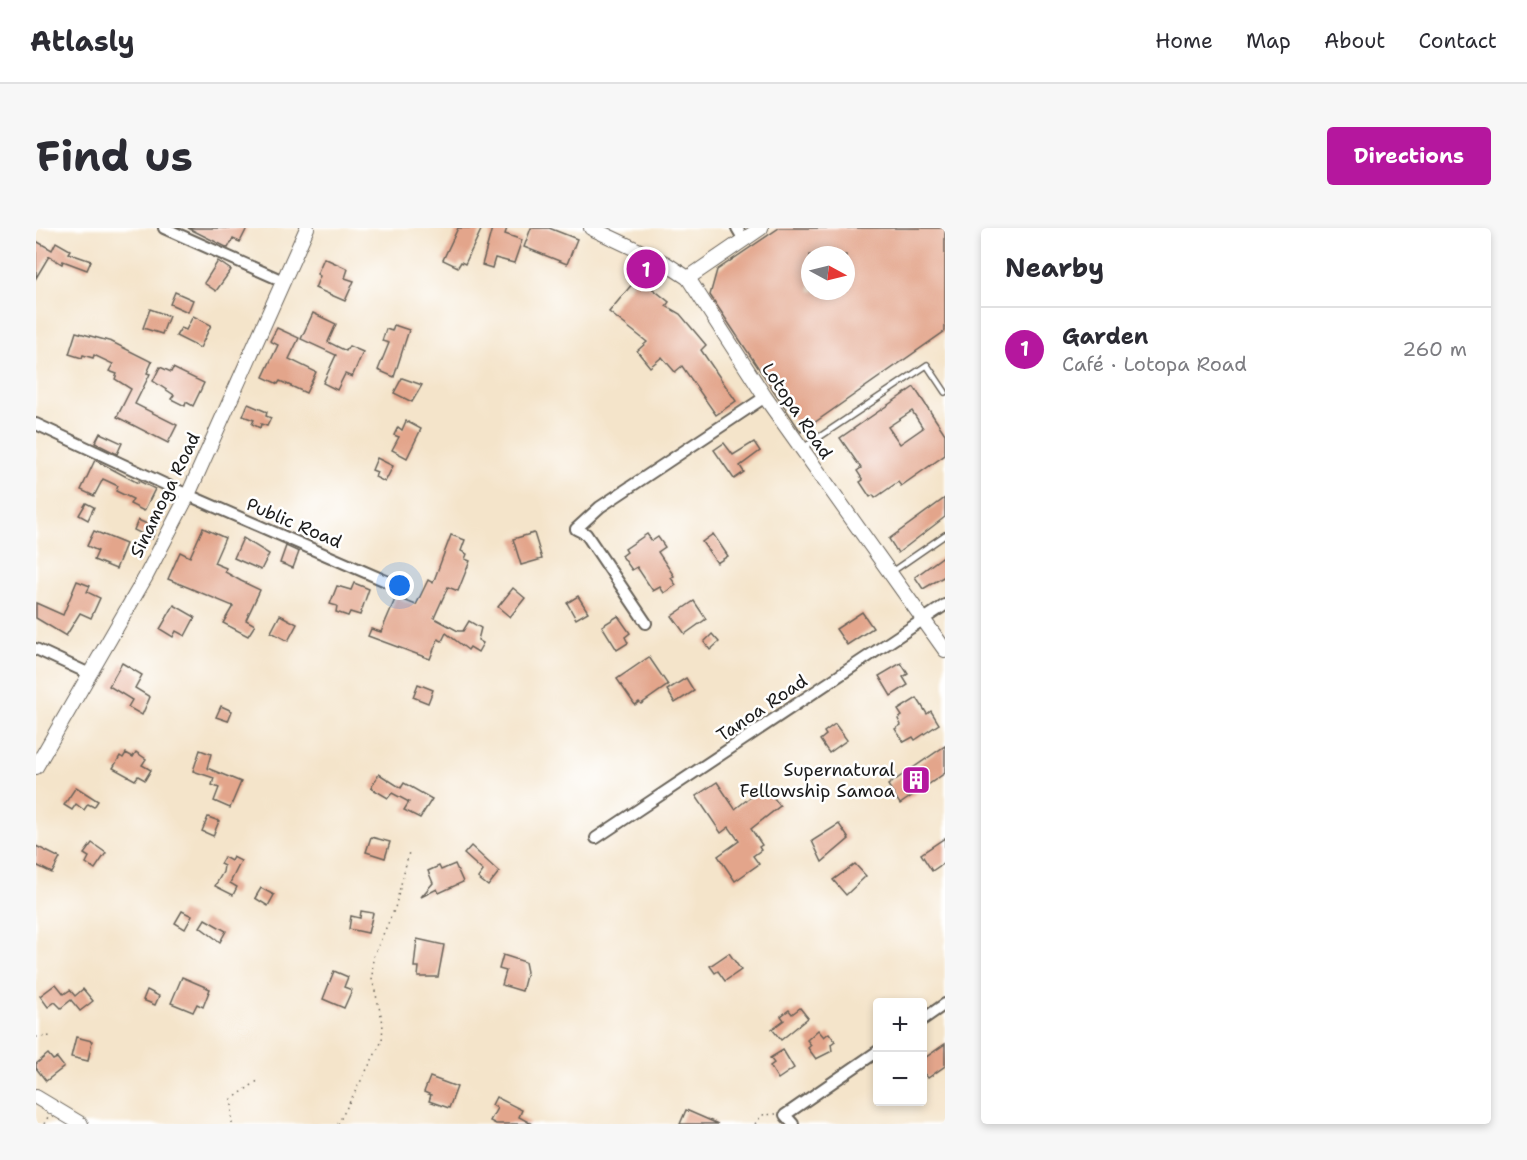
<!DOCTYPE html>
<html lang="en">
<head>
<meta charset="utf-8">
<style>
	:root { --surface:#fff; --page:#f7f7f7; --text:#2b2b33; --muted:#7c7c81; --line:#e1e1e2; --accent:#b5179e }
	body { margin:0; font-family:"Shantell Sans",sans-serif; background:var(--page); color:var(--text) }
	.controls { position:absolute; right:18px; bottom:18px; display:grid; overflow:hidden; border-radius:6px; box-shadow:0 3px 9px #0003 }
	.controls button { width:54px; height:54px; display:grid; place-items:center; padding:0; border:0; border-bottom:2px solid var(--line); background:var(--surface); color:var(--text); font:30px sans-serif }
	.compass { position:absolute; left:765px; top:18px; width:54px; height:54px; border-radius:50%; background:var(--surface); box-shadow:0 3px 9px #0003; rotate:97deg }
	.you { position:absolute; left:364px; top:358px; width:21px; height:21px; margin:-15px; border:4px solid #fff; border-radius:50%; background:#1a73e8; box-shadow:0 0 0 9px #1a73e833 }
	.badge { display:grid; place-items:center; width:39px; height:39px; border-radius:50%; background:var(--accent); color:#fff; font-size:20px; font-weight:700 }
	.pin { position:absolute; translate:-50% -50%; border:3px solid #fff; box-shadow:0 2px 6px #0006 }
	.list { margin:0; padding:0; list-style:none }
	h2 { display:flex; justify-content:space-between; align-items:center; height:78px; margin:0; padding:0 24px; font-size:26px }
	h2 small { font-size:20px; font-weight:400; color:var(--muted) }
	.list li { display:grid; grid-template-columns:39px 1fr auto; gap:18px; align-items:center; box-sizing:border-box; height:84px; padding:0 24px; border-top:2px solid var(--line) }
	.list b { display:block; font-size:22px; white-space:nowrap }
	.list p { margin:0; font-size:20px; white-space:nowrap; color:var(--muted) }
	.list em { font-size:20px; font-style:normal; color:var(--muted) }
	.map { position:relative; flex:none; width:909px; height:896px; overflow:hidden; border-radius:6px }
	header { display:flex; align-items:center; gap:36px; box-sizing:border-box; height:84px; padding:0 30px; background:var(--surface); border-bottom:2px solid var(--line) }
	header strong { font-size:28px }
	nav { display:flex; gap:33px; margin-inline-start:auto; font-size:21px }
	.intro { display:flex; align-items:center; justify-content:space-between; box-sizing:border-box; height:144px; padding:0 36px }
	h1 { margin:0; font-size:42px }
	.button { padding:15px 27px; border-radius:6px; background:var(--accent); color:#fff; font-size:21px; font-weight:700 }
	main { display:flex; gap:36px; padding:0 36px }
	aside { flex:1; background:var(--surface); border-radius:6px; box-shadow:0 3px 9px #0003 }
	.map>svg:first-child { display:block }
	.building { fill:#e3a58b; fill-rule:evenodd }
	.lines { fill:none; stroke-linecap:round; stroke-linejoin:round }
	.service-casing { stroke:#686259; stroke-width:8 }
	.minor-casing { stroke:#686259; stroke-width:14 }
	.tertiary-casing { stroke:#686259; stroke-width:16 }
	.path { stroke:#686259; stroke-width:1.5; stroke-dasharray:1.5 4.5; stroke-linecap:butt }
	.service { stroke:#fff; stroke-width:5 }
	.minor { stroke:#fff; stroke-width:10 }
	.tertiary { stroke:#fff; stroke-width:14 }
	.labels { text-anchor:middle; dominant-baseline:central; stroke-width:5; stroke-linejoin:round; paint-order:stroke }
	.street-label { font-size:18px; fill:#1c1c1c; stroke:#fff }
	.poi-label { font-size:18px; fill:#1c1c1c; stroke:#fff; text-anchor:end }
</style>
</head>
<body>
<header>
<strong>Atlasly</strong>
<nav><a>Home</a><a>Map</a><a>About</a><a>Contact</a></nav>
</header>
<div class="intro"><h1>Find us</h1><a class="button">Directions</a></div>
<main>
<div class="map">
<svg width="909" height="896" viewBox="0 0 909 896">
	<rect width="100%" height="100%" fill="#fff"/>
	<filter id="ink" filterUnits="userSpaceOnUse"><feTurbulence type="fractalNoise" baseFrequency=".0167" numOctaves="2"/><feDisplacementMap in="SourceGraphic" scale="12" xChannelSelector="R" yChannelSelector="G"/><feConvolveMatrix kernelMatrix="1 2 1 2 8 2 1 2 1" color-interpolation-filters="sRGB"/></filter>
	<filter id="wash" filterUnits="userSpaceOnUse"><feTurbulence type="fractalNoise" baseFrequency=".008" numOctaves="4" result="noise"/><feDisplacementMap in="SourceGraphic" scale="24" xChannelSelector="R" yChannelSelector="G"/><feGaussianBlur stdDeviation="1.35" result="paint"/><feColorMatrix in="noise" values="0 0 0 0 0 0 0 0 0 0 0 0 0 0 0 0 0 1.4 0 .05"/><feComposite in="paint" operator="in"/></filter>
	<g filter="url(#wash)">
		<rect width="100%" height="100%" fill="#f4e4ca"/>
		<g id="blocks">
			<g class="building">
				<path d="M152,0h59l-7,14 -7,-3 -5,9z"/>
				<path d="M422,0h24l-17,36 -4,-2 -3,5 -15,-7z"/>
				<path d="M456,0h15l-2,6 17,6 -8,23 -19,-5 -3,10 -10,-3z"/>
				<path d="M495,0h18l28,11 -10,25 -43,-17z"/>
				<path d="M743,0h166v103l-144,101 -91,-137 7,-25zM774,27h36v36h-36z"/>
				<path d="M0,13l16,9 4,-8 14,8 -2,3 23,8 -4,9 -24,-9 -1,3 -13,-8 -13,22z"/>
				<path d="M288,30l24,11 -3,9 9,3 -9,20 -30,-13 5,-12 -3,-2z"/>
				<path d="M182,33l13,9 -15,21 -12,-8z"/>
				<path d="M602,49l31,25 -3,4 14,8 26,31 -5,5 35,51 -20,14 -34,-49 -7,6 -13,-15 -12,10 -13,-16 10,-9 -38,-30z"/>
				<path d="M139,64l18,8 -5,12 -18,-8z"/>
				<path d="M114,81l19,7 -7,18 -19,-6z"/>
				<path d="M277,85l23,11 -8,18 18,9 3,-5 14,6 -11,25 -7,-3 -8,16 -14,-7 13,-28 -35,-16z"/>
				<path d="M157,88l18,9 -11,23 -24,-12 5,-8 5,2z"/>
				<path d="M358,97l15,5 -15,47 -16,-7 11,-27 -7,-2 4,-12 6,2z"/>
				<path d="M241,100l22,10 -10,21 27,13 -10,21 -26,-12 -2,3 -15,-7 15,-32 -8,-4z"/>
				<path d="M40,104l36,10 40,20 -5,11 3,1 -15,30 42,21 -9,18 -51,-26 14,-28 -16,-10 2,-5 -8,-3 4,-7 -19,-9 -1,3 -10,-3 -1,3 -13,-4z"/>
				<path d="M124,139l11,5 2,-4 31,15 -11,23 -7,-4 -1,4 -14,-7 3,-4 -21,-14z"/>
				<path d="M366,150l20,7 -10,17 -18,-9z"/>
				<path d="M878,159l31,47v21l-44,31 -3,-4 -23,16 -2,-3 -3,2 -10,-15 3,-2 -6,-9 4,-3 -21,-30zM876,183l11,17 -23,16 -12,-17z"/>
				<path d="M212,176l19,8 -1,4 5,2 -4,8 -6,-2 -1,4 -8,-4 2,-4 -11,-4z"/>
				<path d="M370,193l15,8 -14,29 -15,-8 7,-13 -5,-2 4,-8 4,3z"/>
				<path d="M64,205l22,10 -5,11 -22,-11z"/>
				<path d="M718,214l6,9 -20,15 4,6 -10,7 -20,-29 10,-7 9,12z"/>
				<path d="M341,230l16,8 -8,16 -10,-5 2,-5 -5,-2z"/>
				<path d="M59,232l43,23 1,-2 16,8 -11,22 -14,-7 3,-5 -17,-8 2,-5 -15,-7 -9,17 -13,-6z"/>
				<path d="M909,270v19l-47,36 -9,-14z"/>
				<path d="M50,275l8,4 -6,13 -9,-5z"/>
				<path d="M102,292l18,8 -4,11 -18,-9z"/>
				<path d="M167,300l22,10 -11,25 12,5 -1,4 16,9 19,9 -14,30 9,5 -7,11 -25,-13 10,-17 -65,-27 12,-27 10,5z"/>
				<path d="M58,303l32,13 -10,25 -22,-9 4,-9 -11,-5z"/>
				<path d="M498,305l8,26 -21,6 -8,-26z"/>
				<path d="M611,306l5,7 6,-4 7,10 -7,5 16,24 -3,2 5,7 -12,8 -4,-6 -7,4 -16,-24 -5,3 -10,-14 5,-4 -2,-3z"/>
				<path d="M677,306l15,22 -11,7 -15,-21z"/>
				<path d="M415,307l14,5 -4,11 6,3 -2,5 5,2 -12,30 -10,-4 -14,31 24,13h5l6,-10 12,7 -3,12 5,3 -5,9 -8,-5 -2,3 -22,-17 -4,8 -4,-2 -8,20 -62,-23 3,-7 10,3 15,-35 20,8 12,-25 5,3z"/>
				<path d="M207,310l26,16 -8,16 -27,-12z"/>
				<path d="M250,318l13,6 -6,16 -13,-5z"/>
				<path d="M909,327v21l-22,13 -8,-12z"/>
				<path d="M41,353l13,5 -3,6 13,6 -9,20 -11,-5 -14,23 -30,-18v-15l27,12z"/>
				<path d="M318,355l15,6 -9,26 -10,-3 -2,4 -12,-4 1,-6 -7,-2 7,-18 14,4z"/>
				<path d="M477,360l12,10 -15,19 -12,-10z"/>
				<path d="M542,368l10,16 -12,7 -9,-16z"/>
				<path d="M658,373l12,18 -21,15 -13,-18z"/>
				<path d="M138,377l21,12 -10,19 -9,-5 -3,6 -13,-8z"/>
				<path d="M826,384l11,16 -26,17 -11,-16z"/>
				<path d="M244,387l17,9 -9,17 -17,-9z"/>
				<path d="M582,388l12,17 -5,4 3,6 -11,7 -15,-24z"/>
				<path d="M676,406l7,8 -9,8 -6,-8z"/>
				<path d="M613,429l19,28 -27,19 -2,-2 -4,3 -18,-26z"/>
				<path d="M86,435l20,12 -7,13 15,9 -8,18 -14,-8 4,-7 -23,-14z"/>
				<path d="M865,435l7,11 -5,3 5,8 -17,11 -12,-20z"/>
				<path d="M650,450l8,13 -19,12 -8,-13z"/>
				<path d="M382,456l15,6 -5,13 -15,-6z"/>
				<path d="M881,470l10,16 4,-3 8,13 -24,16 -2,-3 -9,5 -9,-13 6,-4 -3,-6 4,-3 -4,-6z"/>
				<path d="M185,478l11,5 -4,10 -12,-4z"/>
				<path d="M799,496l12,16 -18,13 -9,-13 6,-5 -2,-3z"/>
				<path d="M909,518v27l-45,31 -12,-19z"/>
				<path d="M164,522l11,4 -4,14 34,14 -11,26 -16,-7 5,-13 -7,-3 2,-7 -21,-7z"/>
				<path d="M100,524l10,7 -4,6 9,5 -6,10 -7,-4 -3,4 -22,-12 7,-12 3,2 3,-5 7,4z"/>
				<path d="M343,546l22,14 3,-5 28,16 -12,19 -16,-8 5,-8 -17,-9 -4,5 -17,-10z"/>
				<path d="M681,554l18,27 30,-23 15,20 -29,23 11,16 -3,2 2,3 -8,6 6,8 -24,17 -17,-25 21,-15 -10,-14 -8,6 -25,-37z"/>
				<path d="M40,559l22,14 -4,6 -6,-3 -4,6 -8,-6 -4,6 -8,-5z"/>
				<path d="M172,589l11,4 -6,15 -11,-5z"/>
				<path d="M803,596l10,15 -27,23 -10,-21z"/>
				<path d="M335,609l19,5 -5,16 -19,-6z"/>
				<path d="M909,610v24l-13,9 -11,-17z"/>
				<path d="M56,615l14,10 -11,16 -9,-6 3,-6 -5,-3z"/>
				<path d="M0,618l24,12 -8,15 -16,-8z"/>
				<path d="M435,618l28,26 -11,14 -10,-8 5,-7 -19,-17z"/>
				<path d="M188,629l7,4 2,-4 8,4 -11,22 7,4 -4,8 -18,-9 8,-14 1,-6 -4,-2z"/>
				<path d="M419,636l8,18 -24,11 -2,-4 -16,8 12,-14 -5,-12 11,-5 2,4z"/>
				<path d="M819,636l11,12 -20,19 -13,-15z"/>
				<path d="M225,660l13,7 -6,11 -13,-8z"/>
				<path d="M146,683l10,5 -7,13 -10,-6z"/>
				<path d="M325,683l12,2 -5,20 -19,-4 2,-13 9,2z"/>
				<path d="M169,691l21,12 -6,11 -20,-15z"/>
				<path d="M381,711l27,6 -6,32h-20l1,-10h-5z"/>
				<path d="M693,725l12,17 -16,11 -7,-10 -3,2 -5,-7z"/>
				<path d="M467,727l22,7 2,10 -5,19 -20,-6 4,-14 -7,-2z"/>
				<path d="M298,743l14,6 -4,10 8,3 -8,18 -21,-9z"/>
				<path d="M146,749l28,12 -7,18 -6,-3 -4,8 -22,-9z"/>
				<path d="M20,756l8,10 6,-4 5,6 8,-7 10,12 -13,10 -9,-11 -10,8 -6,-6 -7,5 -8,-11z"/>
				<path d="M111,762l12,6 -4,9 -12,-5z"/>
				<path d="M764,780l8,10 -27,22 -9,-11 12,-9 -3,-4 8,-6 3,4z"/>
				<path d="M782,802l6,7 5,-4 6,8 -4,3 1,7 -16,8 -8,-11 3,-3 -4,-5z"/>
				<path d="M40,809l16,4 -4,20 -17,-4z"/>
				<path d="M909,816v22l-17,12 -6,-7v-11z"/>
				<path d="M747,822l11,18 -16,11 -8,-13 4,-3 -4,-5z"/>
				<path d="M12,826l5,6 4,-2 7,9 -18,14 -10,-13v-4z"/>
				<path d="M394,849l27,10 -8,21 -20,-7 2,-6 -7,-3z"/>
				<path d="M460,869l26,13 -3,7 13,7h-36l-6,-3 7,-13 -5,-3z"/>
				<path d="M650,882l32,14h-38z"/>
			</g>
		</g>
	</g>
	<g filter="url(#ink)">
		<use href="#blocks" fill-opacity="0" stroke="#686259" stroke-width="1.5"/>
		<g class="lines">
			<g class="service-casing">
				<g id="service">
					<path d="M767,220l124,-83 18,27"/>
					<path d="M854,345l55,-38"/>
				</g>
			</g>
			<g class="minor-casing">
				<g id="minor">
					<path d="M128,0l119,53"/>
					<path d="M701,0l7,12"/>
					<path d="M0,196l152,71 200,87"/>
					<path d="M610,395l-60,-89 -10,-5 24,-22 165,-110"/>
					<path d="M0,421l54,25"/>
					<path d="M560,610l349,-233"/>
					<path d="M886,792l23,-16"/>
					<path d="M757,896l-8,-9 93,-64"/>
				</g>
			</g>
			<g class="tertiary-casing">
				<g id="tertiary">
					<path d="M555,0l74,35 23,15 77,119 180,253"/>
					<path d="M652,50l73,-50"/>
					<path d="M0,539l109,-189 43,-83 119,-267"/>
					<path d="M0,869l45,27"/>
				</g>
			</g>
			<g class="path">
				<path d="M0,809l17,-1"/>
				<path d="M8,896l4,-7"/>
				<path d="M196,896v-25l27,-19"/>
				<path d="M302,896l44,-83 1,-18 -11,-44 1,-22 22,-49 14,-56"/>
				<path d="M719,896l7,-9 14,-1"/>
			</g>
			<use href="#service" class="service"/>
			<use href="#minor" class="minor"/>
			<use href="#tertiary" class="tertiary"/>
		</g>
	</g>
	<defs>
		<g id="building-square" transform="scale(1.5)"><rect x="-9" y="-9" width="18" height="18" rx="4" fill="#b5179e" stroke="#fff"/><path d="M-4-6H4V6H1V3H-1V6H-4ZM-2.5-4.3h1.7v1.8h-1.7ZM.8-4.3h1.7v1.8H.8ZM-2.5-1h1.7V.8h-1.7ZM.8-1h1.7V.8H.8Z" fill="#fff"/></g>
	</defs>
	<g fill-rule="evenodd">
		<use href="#building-square" x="880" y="552"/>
	</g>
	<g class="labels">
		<g class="street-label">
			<text transform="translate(761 183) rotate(56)">Lotopa Road</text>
			<text transform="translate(129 267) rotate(-64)">Sinamoga Road</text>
			<text transform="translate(258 295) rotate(23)">Public Road</text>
			<text transform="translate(726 480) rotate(-34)">Tanoa Road</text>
		</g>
		<g class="poi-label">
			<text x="859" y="542">Supernatural<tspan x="859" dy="21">Fellowship Samoa</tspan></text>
		</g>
	</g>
</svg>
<div class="controls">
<button>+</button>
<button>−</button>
</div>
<svg class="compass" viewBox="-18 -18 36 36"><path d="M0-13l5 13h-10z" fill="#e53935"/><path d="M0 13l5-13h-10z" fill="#7c7c81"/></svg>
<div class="you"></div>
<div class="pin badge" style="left:610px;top:41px">1</div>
</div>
<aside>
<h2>Nearby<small></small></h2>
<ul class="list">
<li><span class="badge">1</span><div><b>Garden</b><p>Café · Lotopa Road</p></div><em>260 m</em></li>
</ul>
</aside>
</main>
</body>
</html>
